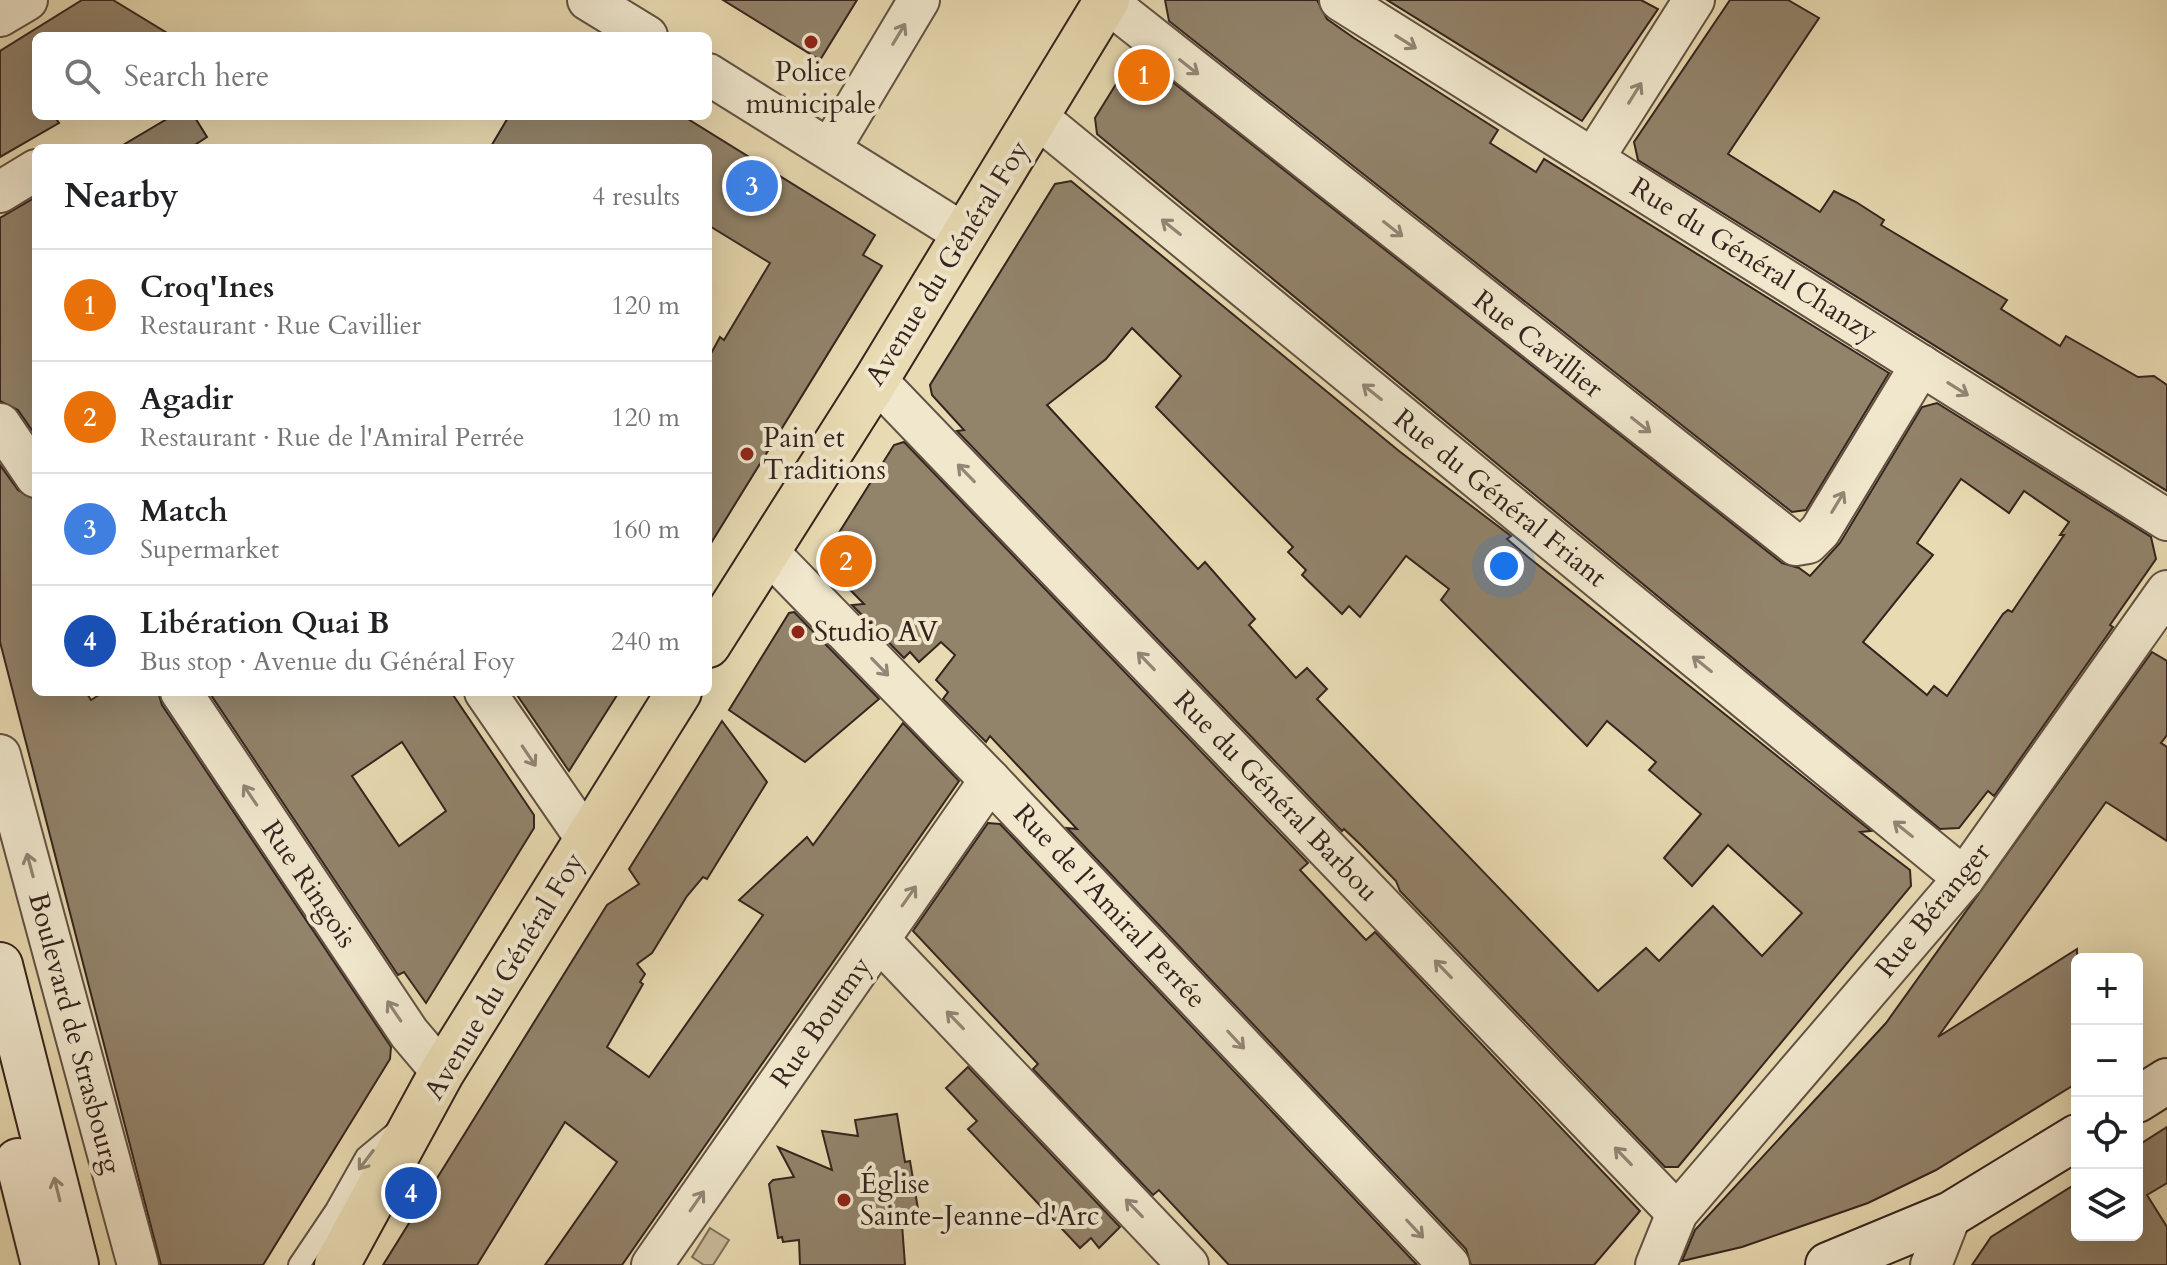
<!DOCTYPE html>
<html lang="en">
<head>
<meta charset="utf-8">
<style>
	:root { --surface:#fff; --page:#f2f2f2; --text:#202124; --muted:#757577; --line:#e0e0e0; --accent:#111827 }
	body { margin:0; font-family:Cardo,serif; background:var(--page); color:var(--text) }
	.controls { position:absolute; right:24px; bottom:24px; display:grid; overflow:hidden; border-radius:12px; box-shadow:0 8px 32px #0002 }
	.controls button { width:72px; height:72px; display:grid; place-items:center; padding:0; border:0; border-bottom:2px solid var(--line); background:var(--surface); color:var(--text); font:40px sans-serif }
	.you { position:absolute; left:1504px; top:566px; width:28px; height:28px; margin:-20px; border:6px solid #fff; border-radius:50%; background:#1a73e8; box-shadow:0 0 0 12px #1a73e833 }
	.badge { display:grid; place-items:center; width:52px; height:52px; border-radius:50%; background:var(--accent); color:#fff; font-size:26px; font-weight:700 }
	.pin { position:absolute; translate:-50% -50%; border:4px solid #fff; box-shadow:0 2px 8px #0006 }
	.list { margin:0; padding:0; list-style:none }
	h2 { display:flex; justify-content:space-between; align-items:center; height:104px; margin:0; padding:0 32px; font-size:34px }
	h2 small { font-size:26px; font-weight:400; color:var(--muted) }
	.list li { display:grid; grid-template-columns:52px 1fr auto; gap:24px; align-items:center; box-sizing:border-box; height:112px; padding:0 32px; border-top:2px solid var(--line) }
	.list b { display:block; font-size:30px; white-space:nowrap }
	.list p { margin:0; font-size:26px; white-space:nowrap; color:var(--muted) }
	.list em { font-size:26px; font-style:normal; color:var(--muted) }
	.icon { flex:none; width:44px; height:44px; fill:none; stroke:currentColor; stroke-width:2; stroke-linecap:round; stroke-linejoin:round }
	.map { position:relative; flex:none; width:2167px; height:1265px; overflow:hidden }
	.search { position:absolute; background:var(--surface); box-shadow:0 8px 32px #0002; left:32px; top:32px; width:680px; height:88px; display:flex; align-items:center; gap:20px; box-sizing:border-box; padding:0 28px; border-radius:12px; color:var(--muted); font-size:30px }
	.panel { position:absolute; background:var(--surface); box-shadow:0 8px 32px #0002; left:32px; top:144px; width:680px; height:552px; border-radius:12px }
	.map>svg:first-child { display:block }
	.green { fill:#cabb99; stroke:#80705c; stroke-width:2 }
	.building { fill:#92836b; stroke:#35241e; stroke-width:2; fill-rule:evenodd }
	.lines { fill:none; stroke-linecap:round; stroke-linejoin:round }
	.lane-casing { stroke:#625243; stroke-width:24 }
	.street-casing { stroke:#625243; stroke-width:44 }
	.secondary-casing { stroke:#35241e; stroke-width:48 }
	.primary-casing { stroke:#35241e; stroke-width:48 }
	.lane { stroke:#f0e7cd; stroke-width:20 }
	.street { stroke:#f0e7cd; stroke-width:40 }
	.secondary { stroke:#f0e7cd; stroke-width:44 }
	.primary { stroke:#e8dab2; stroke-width:44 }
	.oneway { stroke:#928676 }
	.poi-dot { fill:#8f2418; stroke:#f0e7cd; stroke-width:3 }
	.labels { text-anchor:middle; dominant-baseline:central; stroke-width:8; stroke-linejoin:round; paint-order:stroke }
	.poi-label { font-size:28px; fill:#35241e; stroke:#f0e7cd; text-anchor:start }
	.street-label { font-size:28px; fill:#35241e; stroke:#f0e7cd }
</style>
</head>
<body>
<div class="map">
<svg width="2167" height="1265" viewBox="0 0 2167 1265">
	<rect width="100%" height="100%" fill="#e8dab2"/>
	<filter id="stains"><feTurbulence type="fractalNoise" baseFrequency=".0025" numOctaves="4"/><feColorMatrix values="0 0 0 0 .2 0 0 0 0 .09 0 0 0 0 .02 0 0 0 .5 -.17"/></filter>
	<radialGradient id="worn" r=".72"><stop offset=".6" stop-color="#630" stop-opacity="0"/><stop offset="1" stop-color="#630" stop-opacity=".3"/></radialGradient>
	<path class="green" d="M710,1228l19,12 -16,25h-9l-12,-8z"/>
	<g class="building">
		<path d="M82,0h31l59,36h-136v80h18l5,7 -59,34v-106z"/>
		<path d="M723,0h134l-37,60z"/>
		<path d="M1165,0h152l10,19 27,19 144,92 -8,13 46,29 8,-13 345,214 -83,137 -14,2 -623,-491z"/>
		<path d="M1387,0h254l17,9 -76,112z"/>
		<path d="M1730,0h58l31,18 -91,136 92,58 14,-21 22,11 28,18 -3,5 126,75 -6,9 59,37 6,-10 72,41 16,-1 13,9v106l-529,-331 -4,-18z"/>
		<path d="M1142,58l640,505 17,5 11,8 30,-33 82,-136 15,-4 214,134 5,22 -46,66 3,2 -119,169 -6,-5 -29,37 -19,1 -843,-695 -2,-16 36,-58zM1961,479l48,34 15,-22 45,31 -9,13h4l-52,77 -4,-2 -5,4 -56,82 -13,-10 -7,9 -64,-53 70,-87 -16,-12z"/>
		<path d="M172,116h22l13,21 -17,11h-72z"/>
		<path d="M509,116h174l192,119 -12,20 19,11 -174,282v-189l12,-22 4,3 46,-77 -62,-38v-77h-218z"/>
		<path d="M1071,181l328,270 112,85 -4,3 21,18 343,274 -11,1 50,38 1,16 -233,281h-13l-265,-276 -4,-10 -34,-35 -18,-17 -2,2 -385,-400 7,-1 -32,-35 -2,-10 125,-201zM1132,328l49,48 -25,31 137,140 -5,5 18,18 -4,5 40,39 7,-8 11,11 46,-61 43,33 -8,11 146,146 20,-25 49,41 -7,8 52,44 -37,44 28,28 36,-41 74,68 -40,43 -49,-50 -54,55 -13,-13 -48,43 -281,-292 10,-10 -20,-21 -11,10 -47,-53 6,-6 -50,-57 -7,7 -151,-164 59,-46z"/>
		<path d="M36,197v239l-18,-26 -18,-9v-183z"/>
		<path d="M904,442l404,421 -8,7 66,70 9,-8 265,279 -46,54h-123l-5,-16 -399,-421 10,1 -87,-93 -4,6 -43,-43 5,-7 -12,-12 19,-25 -14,-13 -22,20 -9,-10 -6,6 -52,-53 12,-1 -38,-39 -1,-10 69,-110z"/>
		<path d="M0,465l18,25 18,10v192h50l5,8 13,-8h54l4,13 229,342 -1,12 -127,206h-102l-161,-623z"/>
		<path d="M794,612l85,87 -74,63 -76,-52 60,-97z"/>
		<path d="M2152,652l15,9v74l-6,8 6,4v94l-61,-39 -168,235 139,-88v134l-141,87 -68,33 -126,44 -60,14 13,-31 191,-207z"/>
		<path d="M209,692h242l83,123v13l-108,175 -22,-31 -6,3zM402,742l44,69 -47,35 -47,-70z"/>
		<path d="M515,692h104l-50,79z"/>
		<path d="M722,721l45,61 -60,97 -4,-2 -16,19 -35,57 -15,11 8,10 -5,8 3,2 -36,63 42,30 114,-162 -24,-15 68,-63 6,8 90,-122 56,58 -337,484h-77l72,-103 -52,-40 -88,143h-94l224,-360 32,-21 -10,-15z"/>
		<path d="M988,823l12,1 417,441h-188l-70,-75 -6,5 -120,-126 5,-5 -125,-133z"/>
		<path d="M968,1067l152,160 -21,21 -8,-10 -11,10 -112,-119 9,-8 -31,-33z"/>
		<path d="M897,1114l8,48 5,-1 9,54 -17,9 3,41h-105l-1,-25 -16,2 -1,-5 -4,1 -9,-54 4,-4 21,-3 -16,-30 54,23 -10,-39 36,5 -3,-16z"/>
		<path d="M2167,1127v56l-20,12 20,32v38h-195l19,-28 86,-54v52h60v-89z"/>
	</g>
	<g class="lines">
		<g class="lane-casing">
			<path id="lane" d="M299,1265l37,-55 30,-53 30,-25"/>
		</g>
		<g class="street-casing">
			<g id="street">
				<path d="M588,0l59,36"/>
				<path d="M1340,0l827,520"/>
				<path d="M1106,1l690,544 12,-2 12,-12 101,-166"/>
				<path d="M0,16l27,-16"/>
				<path d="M708,74l256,160"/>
				<path d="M1037,117l927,761"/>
				<path d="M830,149l89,-149"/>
				<path d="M1593,159l101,-159"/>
				<path d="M0,192l36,-22"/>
				<path d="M876,380l801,833"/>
				<path d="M0,424l36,53"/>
				<path d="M767,551l223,229 459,485"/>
				<path d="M181,692l228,341 33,39"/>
				<path d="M485,692l102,148"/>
				<path d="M0,755l138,510"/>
				<path d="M879,940l309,325"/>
				<path d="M652,1265l338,-485"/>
				<path d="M1656,1265l21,-52 287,-335 203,-287"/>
				<path d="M1931,1265l20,-51"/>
			</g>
		</g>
		<g class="secondary-casing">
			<g id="secondary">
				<path d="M0,965l76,300"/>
				<path d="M2137,1100l30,-19"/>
				<path d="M18,1161l26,104"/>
				<path d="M1828,1265l123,-51 126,-77"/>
			</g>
		</g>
		<g class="primary-casing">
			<g id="primary">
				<path d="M708,645l168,-265 231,-380"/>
				<path d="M337,1265l105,-193 237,-380"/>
			</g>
		</g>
		<use href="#lane" class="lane"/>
		<use href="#street" class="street"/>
		<use href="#secondary" class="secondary"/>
		<use href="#primary" class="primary"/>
	</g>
	<defs><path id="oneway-shaft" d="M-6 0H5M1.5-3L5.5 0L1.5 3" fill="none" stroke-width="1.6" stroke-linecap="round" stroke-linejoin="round" transform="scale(2)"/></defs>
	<g class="oneway">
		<use href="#oneway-shaft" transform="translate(899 34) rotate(-59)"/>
		<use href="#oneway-shaft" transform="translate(1406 42) rotate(32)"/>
		<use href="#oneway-shaft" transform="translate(1189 67) rotate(38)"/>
		<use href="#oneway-shaft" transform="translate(1635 93) rotate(-58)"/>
		<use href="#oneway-shaft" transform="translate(1171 227) rotate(-141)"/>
		<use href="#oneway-shaft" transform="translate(1393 229) rotate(38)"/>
		<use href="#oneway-shaft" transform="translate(1958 389) rotate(32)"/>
		<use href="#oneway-shaft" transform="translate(1372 392) rotate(-141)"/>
		<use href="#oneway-shaft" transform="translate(1641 425) rotate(38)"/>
		<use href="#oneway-shaft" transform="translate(966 473) rotate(-134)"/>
		<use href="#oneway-shaft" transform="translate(1838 502) rotate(-59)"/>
		<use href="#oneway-shaft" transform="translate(1146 661) rotate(-134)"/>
		<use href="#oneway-shaft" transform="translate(1702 664) rotate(-141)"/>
		<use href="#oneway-shaft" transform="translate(880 667) rotate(46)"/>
		<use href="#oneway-shaft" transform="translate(529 756) rotate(56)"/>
		<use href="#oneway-shaft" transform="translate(250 795) rotate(-124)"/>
		<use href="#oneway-shaft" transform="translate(1903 829) rotate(-141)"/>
		<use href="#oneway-shaft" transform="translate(30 865) rotate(-105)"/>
		<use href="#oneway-shaft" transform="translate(909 896) rotate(-55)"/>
		<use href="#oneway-shaft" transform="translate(1443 969) rotate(-134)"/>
		<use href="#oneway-shaft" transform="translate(394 1011) rotate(-124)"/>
		<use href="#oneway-shaft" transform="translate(955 1020) rotate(-134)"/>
		<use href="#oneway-shaft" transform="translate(1236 1040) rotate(47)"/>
		<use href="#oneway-shaft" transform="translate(1623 1156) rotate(-134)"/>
		<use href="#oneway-shaft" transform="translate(366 1160) rotate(127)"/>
		<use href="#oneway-shaft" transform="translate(57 1189) rotate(-104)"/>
		<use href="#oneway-shaft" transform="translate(697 1201) rotate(-55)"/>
		<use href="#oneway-shaft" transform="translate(1134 1208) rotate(-134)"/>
		<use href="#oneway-shaft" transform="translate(1415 1229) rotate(47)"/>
	</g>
	<g class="poi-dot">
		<circle cx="811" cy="42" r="8"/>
		<circle cx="747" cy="454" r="8"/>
		<circle cx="798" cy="632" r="8"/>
		<circle cx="844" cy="1200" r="8"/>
	</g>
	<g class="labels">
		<g class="poi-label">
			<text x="811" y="72" text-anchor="middle">Police<tspan x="811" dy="32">municipale</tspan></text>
			<text x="763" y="438">Pain et<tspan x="763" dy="32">Traditions</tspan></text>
			<text x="814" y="632">Studio AV</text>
			<text x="860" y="1184">Église<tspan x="860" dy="32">Sainte-Jeanne-d'Arc</tspan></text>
		</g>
		<g class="street-label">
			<text transform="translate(1754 260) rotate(32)">Rue du Général Chanzy</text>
			<text transform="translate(947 263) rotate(-58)">Avenue du Général Foy</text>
			<text transform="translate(1538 344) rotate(38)">Rue Cavillier</text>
			<text transform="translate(1500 498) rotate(39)">Rue du Général Friant</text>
			<text transform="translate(1276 796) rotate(46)">Rue du Général Barbou</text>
			<text transform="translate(309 884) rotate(56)">Rue Ringois</text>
			<text transform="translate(1110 906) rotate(47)">Rue de l'Amiral Perrée</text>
			<text transform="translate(1933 910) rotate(-51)">Rue Béranger</text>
			<text transform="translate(504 976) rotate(-59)">Avenue du Général Foy</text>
			<text transform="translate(821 1022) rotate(-55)">Rue Boutmy</text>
			<text transform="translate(75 1033) rotate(75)">Boulevard de Strasbourg</text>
		</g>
	</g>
	<rect width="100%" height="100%" filter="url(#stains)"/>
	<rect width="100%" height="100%" fill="url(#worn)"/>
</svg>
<div class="controls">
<button>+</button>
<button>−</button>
<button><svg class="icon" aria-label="locate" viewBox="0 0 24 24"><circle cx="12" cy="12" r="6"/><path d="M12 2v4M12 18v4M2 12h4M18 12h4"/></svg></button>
<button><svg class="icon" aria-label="layers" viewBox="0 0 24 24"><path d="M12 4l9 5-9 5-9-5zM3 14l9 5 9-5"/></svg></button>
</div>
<div class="you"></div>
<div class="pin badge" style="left:1144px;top:75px;background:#e8710a">1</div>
<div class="pin badge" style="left:846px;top:561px;background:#e8710a">2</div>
<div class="pin badge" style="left:752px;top:186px;background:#3f7fe0">3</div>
<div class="pin badge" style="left:411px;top:1193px;background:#1a4fb4">4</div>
<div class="search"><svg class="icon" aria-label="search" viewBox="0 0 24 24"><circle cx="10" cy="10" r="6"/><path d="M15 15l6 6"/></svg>Search here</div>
<section class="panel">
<h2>Nearby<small>4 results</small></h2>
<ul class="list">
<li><span class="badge" style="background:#e8710a">1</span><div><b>Croq'Ines</b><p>Restaurant · Rue Cavillier</p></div><em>120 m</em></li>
<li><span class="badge" style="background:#e8710a">2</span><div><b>Agadir</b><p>Restaurant · Rue de l'Amiral Perrée</p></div><em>120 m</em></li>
<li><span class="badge" style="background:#3f7fe0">3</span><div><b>Match</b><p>Supermarket</p></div><em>160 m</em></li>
<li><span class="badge" style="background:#1a4fb4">4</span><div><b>Libération Quai B</b><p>Bus stop · Avenue du Général Foy</p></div><em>240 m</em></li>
</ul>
</section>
</div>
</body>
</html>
